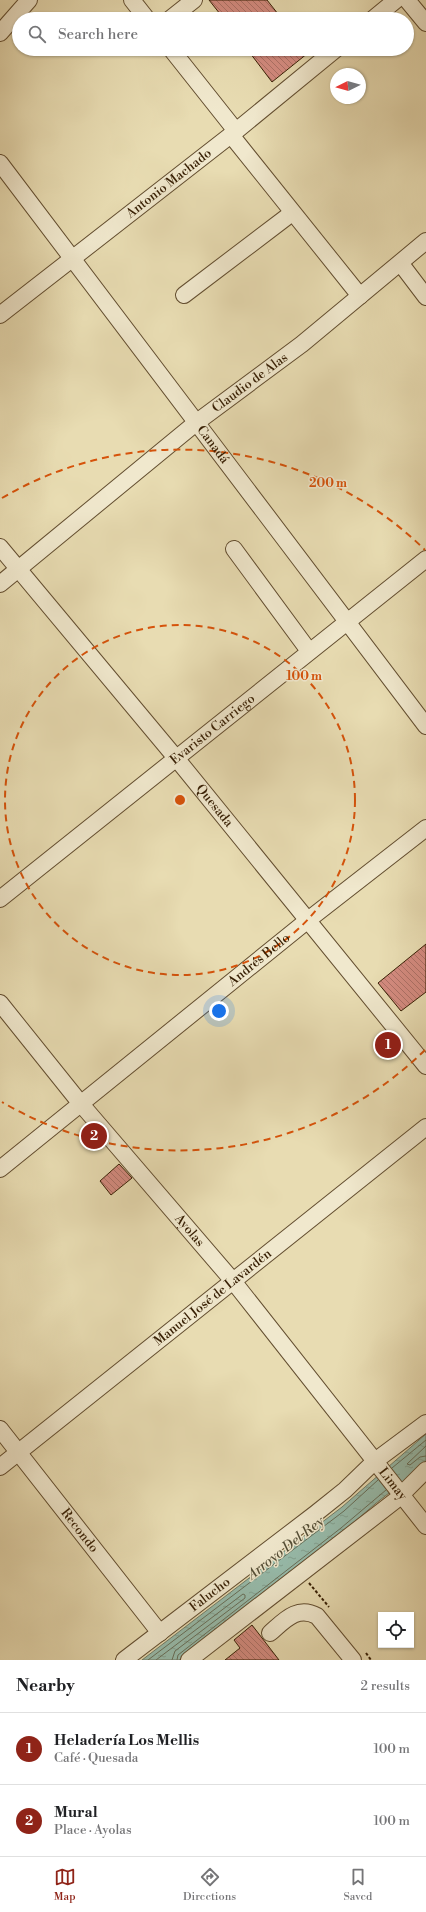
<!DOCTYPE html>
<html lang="en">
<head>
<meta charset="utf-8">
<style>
	:root { --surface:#fff; --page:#f2f2f2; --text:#202124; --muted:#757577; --line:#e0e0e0; --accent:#8f2418 }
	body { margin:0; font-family:"Libre Bodoni",serif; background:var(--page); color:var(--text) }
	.controls { position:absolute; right:12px; bottom:12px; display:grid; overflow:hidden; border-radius:0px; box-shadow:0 1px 3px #0004 }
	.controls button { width:36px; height:36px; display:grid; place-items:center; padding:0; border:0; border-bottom:1px solid var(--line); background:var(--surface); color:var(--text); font:20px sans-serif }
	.compass { position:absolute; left:330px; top:68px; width:36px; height:36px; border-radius:50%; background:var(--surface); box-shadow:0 1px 3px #0004; rotate:265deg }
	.you { position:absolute; left:219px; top:1011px; width:14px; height:14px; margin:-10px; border:3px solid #fff; border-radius:50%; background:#1a73e8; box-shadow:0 0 0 6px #1a73e833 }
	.badge { display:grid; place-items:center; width:26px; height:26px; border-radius:50%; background:var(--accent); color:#fff; font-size:13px; font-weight:700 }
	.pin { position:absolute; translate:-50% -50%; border:2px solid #fff; box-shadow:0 1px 4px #0006 }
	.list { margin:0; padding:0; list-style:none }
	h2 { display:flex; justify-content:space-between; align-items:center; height:52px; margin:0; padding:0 16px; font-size:17px }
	h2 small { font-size:13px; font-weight:400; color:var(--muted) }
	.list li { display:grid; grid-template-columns:26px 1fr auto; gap:12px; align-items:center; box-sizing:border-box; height:72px; padding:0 16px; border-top:1px solid var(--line) }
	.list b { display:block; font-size:15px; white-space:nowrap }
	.list p { margin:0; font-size:13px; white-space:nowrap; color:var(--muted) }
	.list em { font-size:13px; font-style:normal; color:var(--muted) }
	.icon { flex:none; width:22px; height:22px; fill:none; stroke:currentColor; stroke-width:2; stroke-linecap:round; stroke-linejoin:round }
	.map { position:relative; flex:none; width:426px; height:1660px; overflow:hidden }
	.search { position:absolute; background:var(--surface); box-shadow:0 1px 3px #0004; left:12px; right:12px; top:12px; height:44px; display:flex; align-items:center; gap:10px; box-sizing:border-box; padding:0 14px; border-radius:22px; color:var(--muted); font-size:15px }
	.sheet { height:196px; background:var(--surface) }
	nav { display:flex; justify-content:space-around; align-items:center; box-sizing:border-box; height:56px; border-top:1px solid var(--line); background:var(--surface); font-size:11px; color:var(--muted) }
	nav a { display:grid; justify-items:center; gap:2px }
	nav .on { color:var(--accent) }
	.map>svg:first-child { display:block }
	.water { fill:url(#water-ripples); stroke:#717d69 }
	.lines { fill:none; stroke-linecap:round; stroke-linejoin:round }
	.shore { stroke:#676e58; stroke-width:1 }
	.building { fill:url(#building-back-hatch); stroke:#371f04 }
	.minor-casing { stroke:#634e30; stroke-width:18 }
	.path { stroke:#371f04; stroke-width:2; stroke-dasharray:3 2; stroke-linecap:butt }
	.minor { stroke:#f0e8cd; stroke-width:16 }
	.ring { fill:none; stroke:#d6530b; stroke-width:2; stroke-dasharray:7 5 }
	.labels { text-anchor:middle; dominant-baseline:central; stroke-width:3; stroke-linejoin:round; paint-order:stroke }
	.street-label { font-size:13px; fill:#371f04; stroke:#f0e8cd }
	.water-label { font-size:14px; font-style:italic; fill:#544e36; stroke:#f0e8cd }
	.centre { fill:#d6530b; stroke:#f0e8cd; stroke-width:2 }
	.ring-label { font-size:12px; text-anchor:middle; font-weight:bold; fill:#d6530b; stroke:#f0e8cd; stroke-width:3; stroke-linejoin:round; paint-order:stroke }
</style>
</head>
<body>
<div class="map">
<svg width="426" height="1660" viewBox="0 0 426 1660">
	<defs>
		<pattern id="water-ripples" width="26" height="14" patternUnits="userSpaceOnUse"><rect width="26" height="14" fill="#97bcac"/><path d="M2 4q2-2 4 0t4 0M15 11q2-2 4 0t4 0" fill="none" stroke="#83a192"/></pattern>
		<pattern id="building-back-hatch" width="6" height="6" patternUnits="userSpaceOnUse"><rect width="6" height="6" fill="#d48b80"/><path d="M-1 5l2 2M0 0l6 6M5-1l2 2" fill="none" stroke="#ad7167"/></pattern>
	</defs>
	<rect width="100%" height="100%" fill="#e8dcb2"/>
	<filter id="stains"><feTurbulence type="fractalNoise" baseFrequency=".005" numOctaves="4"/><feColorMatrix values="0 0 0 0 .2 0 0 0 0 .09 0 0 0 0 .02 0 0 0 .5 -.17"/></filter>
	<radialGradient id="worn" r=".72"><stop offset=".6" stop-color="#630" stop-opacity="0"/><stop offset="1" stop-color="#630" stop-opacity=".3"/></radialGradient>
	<path class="water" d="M426,1434v30l-51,40 -31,27 -165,129h-37l200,-153z"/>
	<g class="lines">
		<g class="shore">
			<path d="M426,1446l-19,18 3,1 10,-8 6,-1"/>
			<path d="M392,1468l34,-28"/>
			<path d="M148,1660l196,-149 34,-31"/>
			<path d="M156,1660l87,-66 2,1v3l-70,53 -3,9"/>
			<path d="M177,1660l1,-5 163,-127 45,-38"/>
		</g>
	</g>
	<g class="building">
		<path d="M209,0h58l15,19h-58z"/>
		<path d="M247,49h58l3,4 -36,29z"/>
		<path d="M426,944v48l-25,19 -23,-28z"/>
		<path d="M119,1164l13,14 -21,17 -11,-14z"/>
		<path d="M252,1625l27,35h-54l15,-12 -6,-8z"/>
	</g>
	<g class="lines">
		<g class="minor-casing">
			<g id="minor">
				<path d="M132,0l15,19"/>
				<path d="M407,0l19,23"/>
				<path d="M170,19l24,-19"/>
				<path d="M373,19l23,-19"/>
				<path d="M0,33l29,-33"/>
				<path d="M171,49l65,82"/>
				<path d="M231,135l129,161"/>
				<path id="s1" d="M0,163l426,563"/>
				<path d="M401,264l25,33"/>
				<path d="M184,295l108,-82"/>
				<path id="s2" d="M0,315l236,-184 100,-82"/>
				<path id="s3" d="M0,547l176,211 250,308"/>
				<path d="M234,549l75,102"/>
				<path id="s4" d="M0,584l197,-162 105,-78 124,-103"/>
				<path id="s5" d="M0,899l426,-340"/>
				<path id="s6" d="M0,1003l81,101 152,177 193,245"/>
				<path id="s7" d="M0,1169l308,-249 118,-92"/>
				<path id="s8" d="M0,1429l160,204"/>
				<path id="s9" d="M0,1467l426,-340"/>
				<path d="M270,1633c14,-12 27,-28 47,-17l36,44"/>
				<path id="s10" d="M124,1660l191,-146 30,-24 30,-29 51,-38"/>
				<path d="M189,1660l207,-160 30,-30"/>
			</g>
		</g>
		<g class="path">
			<path d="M309,1583l20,24"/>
			<path d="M366,1653l5,7"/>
		</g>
		<use href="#minor" class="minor"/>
	</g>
	<g class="ring">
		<circle cx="180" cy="800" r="175"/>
		<path d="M425 1050A350 350 0 0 1 2 1102M2 498A350 350 0 0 1 425 550"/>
	</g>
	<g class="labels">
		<g class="street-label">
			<text stroke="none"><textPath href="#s2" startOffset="214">Antonio Machado</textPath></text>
			<text stroke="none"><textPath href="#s4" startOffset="321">Claudio de Alas</textPath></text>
			<text stroke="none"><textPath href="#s1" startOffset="353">Canadá</textPath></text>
			<text stroke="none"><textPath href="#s5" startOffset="272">Evaristo Carriego</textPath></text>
			<text stroke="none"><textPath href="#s3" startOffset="336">Quesada</textPath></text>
			<text stroke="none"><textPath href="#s7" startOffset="333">Andrés Bello</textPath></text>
			<text stroke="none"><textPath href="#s6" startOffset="296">Ayolas</textPath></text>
			<text stroke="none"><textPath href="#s9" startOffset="272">Manuel José de Lavardén</textPath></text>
			<text stroke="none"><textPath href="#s6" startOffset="621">Limay</textPath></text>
			<text stroke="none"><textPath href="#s8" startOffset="129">Recondo</textPath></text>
			<text stroke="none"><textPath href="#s10" startOffset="108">Falucho</textPath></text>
		</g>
		<g class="water-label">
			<text transform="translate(286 1548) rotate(-38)">Arroyo Del Rey</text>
		</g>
	</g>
	<circle cx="180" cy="800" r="6" class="centre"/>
	<g class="ring-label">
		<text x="328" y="487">200 m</text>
		<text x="304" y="680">100 m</text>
	</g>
	<rect width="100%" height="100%" filter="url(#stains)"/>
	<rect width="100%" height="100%" fill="url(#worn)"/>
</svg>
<div class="controls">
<button><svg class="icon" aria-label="locate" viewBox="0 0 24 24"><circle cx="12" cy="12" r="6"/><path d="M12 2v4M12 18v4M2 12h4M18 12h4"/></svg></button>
</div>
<svg class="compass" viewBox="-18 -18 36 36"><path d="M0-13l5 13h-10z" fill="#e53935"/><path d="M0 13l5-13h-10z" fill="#757577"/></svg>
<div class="you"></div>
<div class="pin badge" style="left:388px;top:1045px">1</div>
<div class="pin badge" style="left:94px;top:1136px">2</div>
<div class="search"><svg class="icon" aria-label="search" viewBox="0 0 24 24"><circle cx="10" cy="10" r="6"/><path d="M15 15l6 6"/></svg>Search here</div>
</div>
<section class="sheet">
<h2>Nearby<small>2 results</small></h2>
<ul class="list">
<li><span class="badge">1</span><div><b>Heladería Los Mellis</b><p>Café · Quesada</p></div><em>100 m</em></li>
<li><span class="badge">2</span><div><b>Mural</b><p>Place · Ayolas</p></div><em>100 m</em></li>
</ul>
</section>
<nav>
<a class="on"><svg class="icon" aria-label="map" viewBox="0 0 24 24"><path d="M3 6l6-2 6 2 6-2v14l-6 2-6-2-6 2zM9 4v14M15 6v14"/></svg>Map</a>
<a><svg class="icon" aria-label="directions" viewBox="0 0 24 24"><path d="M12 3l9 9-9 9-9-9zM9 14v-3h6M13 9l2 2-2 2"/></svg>Directions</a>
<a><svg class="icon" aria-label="saved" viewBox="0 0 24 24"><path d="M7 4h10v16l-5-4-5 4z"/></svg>Saved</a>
</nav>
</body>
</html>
